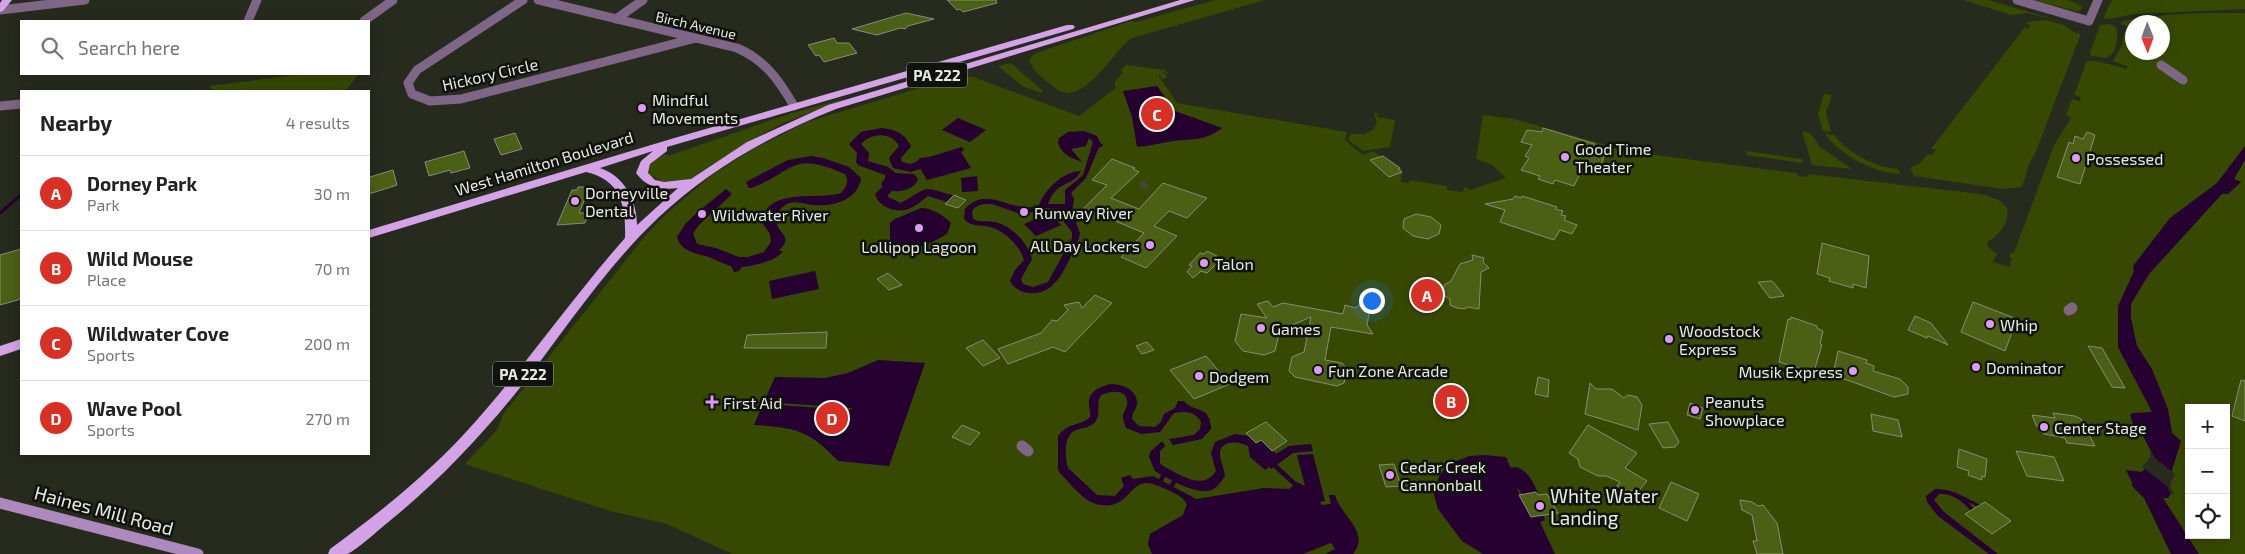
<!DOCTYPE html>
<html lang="en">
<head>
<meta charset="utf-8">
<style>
	:root { --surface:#fff; --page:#f2f2f2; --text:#222; --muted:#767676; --line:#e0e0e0; --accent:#d93025 }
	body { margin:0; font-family:"Exo 2",sans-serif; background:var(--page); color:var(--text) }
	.controls { position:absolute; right:15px; bottom:15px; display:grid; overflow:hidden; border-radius:0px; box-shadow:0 2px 12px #0003 }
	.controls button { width:45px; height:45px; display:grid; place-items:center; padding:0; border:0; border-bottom:1px solid var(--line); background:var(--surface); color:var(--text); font:25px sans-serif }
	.compass { position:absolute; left:2125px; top:15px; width:45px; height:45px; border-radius:50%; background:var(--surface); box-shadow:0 2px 12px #0003; rotate:179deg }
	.you { position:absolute; left:1371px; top:300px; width:18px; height:18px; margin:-12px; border:4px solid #fff; border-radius:50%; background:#1a73e8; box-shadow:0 0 0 8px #1a73e833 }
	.badge { display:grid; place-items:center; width:32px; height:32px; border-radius:50%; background:var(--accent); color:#fff; font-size:16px; font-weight:700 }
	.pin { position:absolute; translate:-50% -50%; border:2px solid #fff; box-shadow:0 1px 5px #0006 }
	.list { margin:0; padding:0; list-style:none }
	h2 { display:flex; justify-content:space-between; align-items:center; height:65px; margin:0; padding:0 20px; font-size:21px }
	h2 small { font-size:16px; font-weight:400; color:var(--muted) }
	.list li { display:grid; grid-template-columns:32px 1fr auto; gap:15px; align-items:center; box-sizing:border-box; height:75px; padding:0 20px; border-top:1px solid var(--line) }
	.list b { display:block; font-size:19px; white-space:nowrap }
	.list p { margin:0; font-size:16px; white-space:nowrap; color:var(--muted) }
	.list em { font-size:16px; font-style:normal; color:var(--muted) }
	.icon { flex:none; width:28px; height:28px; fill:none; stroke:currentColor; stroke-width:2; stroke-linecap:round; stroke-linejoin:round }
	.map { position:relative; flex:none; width:2245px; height:554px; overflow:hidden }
	.search { position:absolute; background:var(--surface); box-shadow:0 2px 12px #0003; left:20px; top:20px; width:350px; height:55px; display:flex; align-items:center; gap:12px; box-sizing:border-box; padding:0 18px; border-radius:0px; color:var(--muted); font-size:19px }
	.panel { position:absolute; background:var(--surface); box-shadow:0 2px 12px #0003; left:20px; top:90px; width:350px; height:365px; border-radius:0px }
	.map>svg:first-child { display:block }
	.green { fill:#374901; fill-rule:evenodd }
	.water { fill:#250031; fill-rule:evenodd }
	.pier { fill:#262b1e }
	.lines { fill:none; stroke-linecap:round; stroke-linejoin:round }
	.stream-far1 { stroke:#250031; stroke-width:3 }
	.stream { stroke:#250031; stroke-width:4.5 }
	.canal { fill:#250031; fill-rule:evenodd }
	.building { fill:#4c6015; stroke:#868c7c }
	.street-tunnel { stroke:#43483b; stroke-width:9; stroke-dasharray:9 4.5; stroke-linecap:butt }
	.street-far1 { stroke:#7e6687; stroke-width:9 }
	.street { stroke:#7e6687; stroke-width:11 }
	.secondary { stroke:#ae89bd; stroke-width:11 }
	.primary { fill:#d4a3e7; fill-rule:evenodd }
	.poi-dot { fill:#dc99f5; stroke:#10130d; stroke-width:2 }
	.labels { text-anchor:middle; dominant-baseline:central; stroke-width:5; stroke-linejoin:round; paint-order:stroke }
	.far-street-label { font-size:14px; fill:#e7eae1; stroke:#10130d }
	.shield { fill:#10130d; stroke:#a6aaa1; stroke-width:1 }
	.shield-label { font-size:15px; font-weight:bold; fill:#e7eae1 }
	.street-label { font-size:16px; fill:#e7eae1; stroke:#10130d }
	.poi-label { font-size:16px; fill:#e7eae1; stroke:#10130d; text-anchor:start }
	.near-poi-label { font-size:19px; fill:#e7eae1; stroke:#10130d; text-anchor:start }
	.near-street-label { font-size:19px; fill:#e7eae1; stroke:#10130d }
</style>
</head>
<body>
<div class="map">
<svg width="2245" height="554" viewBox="0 0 2245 554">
	<rect width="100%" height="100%" fill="#262b1e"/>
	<g class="green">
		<path d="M1215,0h50l-133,38c-19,13 -44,62 -70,54 -5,-2 -9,-6 -13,-9 -9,-7 -16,-12 -20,-23l4,-5 6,-3 92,-31 5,1z"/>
		<path d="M1963,0h26l73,22 -35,-9 -15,2z"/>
		<path d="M2033,0h35l14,6 -2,6z"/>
		<path d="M2112,0h133v9l-109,5 -27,5 -6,-1z"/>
		<path d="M2203,13h42v541h-1512l-69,-31 -54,-12 -145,-47 32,-34 7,-17 141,-177 20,-21 46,-39 40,-26 56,-28 149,-45h17l106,39 37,-28 -2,-5 9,-11 -3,-1 6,-6 39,5 3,4 -8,-3 7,5 -1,2 -4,1 -2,-4h-2l19,28 170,29 -2,8 18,15 10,-4c10,8 18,10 29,18l-1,13 8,1v-3l38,6v4l15,2 3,-5 5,3 36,-12 -15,-14 -15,-5 7,-44 31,4 99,28c6,6 17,8 25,7l2,3h9l-1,-3 148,19 2,3 11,1 -1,-3 173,20 18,6 8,8c3,14 -9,29 -20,34l1,5 9,7 -4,8 16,5 3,-8 -3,-2 2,-4h3l40,-108 17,-27 -5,-3 6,-16 8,2 1,-4 -7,-2 13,-34h10l30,8v-3l-14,-5 9,-16 2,-13 8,5v15h30v-30h-30v6l-11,-4 1,-3 44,-6zM2189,408h37v127h-37z"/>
		<path d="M2046,20l18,5 10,7 6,2v2l-45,118c-9,10 -7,22 -14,33l-17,2 -90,-13 -4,-8 10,-5 7,-8h5l4,-6h-5l94,-122 3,2 2,-3 -4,-4z"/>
		<path d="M2109,24l7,3c3,11 1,25 -9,31l-16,-2 -1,-3 10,-28z"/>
		<path d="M1011,63l32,28 -2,2 -19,-7 -24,-20z"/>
		<path d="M302,74h57l-14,17h-132l-4,-5z"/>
		<path d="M1824,94l8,1 -6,17 5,20 -8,-1 -5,-17z"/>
		<path d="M847,98l-63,25 -35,18 -62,40 -25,1 -14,-8 3,-12 14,-8 3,2 121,-42z"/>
		<path d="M1374,113h4l-1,4 18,3 -5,27 -27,4 -15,-11 3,-6h14l9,-5 3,-7z"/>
		<path d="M1802,131l8,2 10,14 32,22 -40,-4z"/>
		<path d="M1825,134l9,1c15,18 40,32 64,34l2,5c-26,-1 -60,-19 -75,-40z"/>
		<path d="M1746,151l56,8 1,4 -56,-8z"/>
	</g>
	<g class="water">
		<path d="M1157,86l18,25 47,17c-19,14 -28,10 -49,13 -13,2 -24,5 -36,6l-5,-30 -9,-26z"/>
		<path d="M958,118l28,12 -16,12 -28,-12z"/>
		<path d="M1084,131l13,5 4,8h2l-1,3h-3l-13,31 -15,15 3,6 -3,20 8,-2 -3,6 4,10 -1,5c-11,22 -20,58 -50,55 -8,-1 -16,-5 -19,-12l5,-11 9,-10c-5,-16 -21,-31 -38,-34 -8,-1 -16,0 -22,-7l1,-10c23,-26 48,7 74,-4 6,-16 25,-34 42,-34 -9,17 -24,8 -33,33h17v-14l18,-15 10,-33 -4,-4 -3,8 -15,3 11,13c-10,-4 -20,-7 -24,-19l1,-5 9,-6zM984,204h8l26,9 16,-1 10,-4 20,1v13l8,10v6l-24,44 -15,5 -10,-3 -2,-5 11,-20c-5,-18 -21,-33 -37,-37 -9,-2 -13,1 -22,-3 -3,-10 2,-13 11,-15z"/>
		<path d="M2245,146v14l-11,19 7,3 -13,12h-6l-73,80 -18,30v14l6,28 15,23 16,40 4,24 9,8 -14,45 4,8 -3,4h-5l36,56h-28l-27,-56 -12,-12v-4l-6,-12 16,2 12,-15 -12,-23 -7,-4 -5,-15 3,-2 19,-1 -34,-65v-41l16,-35 -1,-5 37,-48 47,-35z"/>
		<path d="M962,147l2,3 -3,2 10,16 -44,12 -11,-19 3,-1v-2l10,-1z"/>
		<path d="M811,156l12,2 26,9 12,11c-3,23 -29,29 -49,27 -7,-1 -16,-4 -23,-2 -6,2 -11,9 -14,13 1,3 1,6 2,9 4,10 16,13 2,25l4,2c-11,10 -26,13 -41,15l-3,4 -5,1 -3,-6c-7,-2 -15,-6 -22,-9 -13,-4 -28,-5 -32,-20l9,-14 13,-12 27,-22 6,5 -33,31 -6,8 4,11 19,4 23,9h9l16,-5 7,-10 -1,-8 -9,-13c10,-35 54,-20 80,-28 5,-6 9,-11 4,-19 -55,-24 -49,-3 -94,14h-2l-3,-6 42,-22z"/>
		<path d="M895,173l19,1 4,5c-4,13 -29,17 -37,5l5,-7z"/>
		<path d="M977,176l1,15 -16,1 -1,-14z"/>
		<path d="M921,208c11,0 22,7 30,15l-4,11c-17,10 -37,20 -57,11v-22l5,-4z"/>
		<path d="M1050,213l11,12 -25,11 -12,-12z"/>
		<path d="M815,271l4,18 -47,10 -3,-18z"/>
		<path d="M878,360l47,3 -36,103 -51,-5c-29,-31 -42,-33 -84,-36l9,-21 88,6 1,-2 -88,-6 11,-25 50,1 23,-5z"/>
		<path d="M1110,384c11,0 28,5 27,20 -1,6 -5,8 -5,15l7,7 16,1 6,-5 3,-8 11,-6 3,-7h6c11,13 26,3 27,28l-9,10 -29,6 -4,-6 25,-4 6,-6 1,-7c-6,-11 -16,-11 -27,-9l-14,19 -18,2 -16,-6c-1,-3 -3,-8 -3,-11 0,-5 3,-7 4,-12 3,-16 -16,-15 -26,-10 -6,9 1,18 -6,27 -6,7 -13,5 -21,9 -11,6 -9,27 -6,37l29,27 18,1 9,-10 -3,-8 9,-3 3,4 20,-3 43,23 68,-11 25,1 8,-7 8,4 -8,-31 16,-1 12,47 -5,1 2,3 9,-1 -2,-9h6c5,20 36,37 18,59h-28l10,-5 -4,-6 -28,11h-151l-4,-10 2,-10 33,-19 4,-11c-5,-8 -11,-10 -19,-14 -7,-3 -14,-7 -22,-7 -17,0 -19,29 -50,21 -14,-4 -26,-21 -36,-31l-2,-4v-33c12,-15 21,-9 32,-19 1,-5 -1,-7 -1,-12 -2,-13 11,-18 21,-21z"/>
		<path d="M1235,434l14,2 8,7 4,-3 15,14 13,-8 22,-2 2,7 -20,2 -22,16 -2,-2 -4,3 -15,-13 -2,-11c-9,-5 -30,-7 -28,10 1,6 4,13 5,20 -3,4 -6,9 -10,12 -15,11 -47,-10 -60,-17l-6,-14 1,-5 11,-10 3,1 1,3 -5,5v12l3,3c16,8 40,26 53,5l-5,-18 4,-11z"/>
		<path d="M1484,455l22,2 4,10c10,5 15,10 21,20l-14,2 14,28 12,-2 2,5 -5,2 15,32h-72l-21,-13 -24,-32 -4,-14 5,-18 9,-13 22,-8z"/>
		<path d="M1935,489c16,-1 31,9 46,16l-3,2 -10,-5 6,7 -3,2c-9,-10 -18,-18 -32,-17l-5,6 10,12 54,42h-9l-51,-38 -11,-14 -1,-6z"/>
	</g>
	<path class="pier" d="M2149,453h3l2,4 21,17 -5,11 4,9h-3l-4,-8 -25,-19 9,-11z"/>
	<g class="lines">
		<path class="stream-far1" d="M0,213l21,-18"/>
		<g class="stream">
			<path d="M1273,464l24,22"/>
			<path d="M1161,480l2,-4"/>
			<path d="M1172,485l2,-3"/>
		</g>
		<g class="canal">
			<path d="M881,128c14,1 23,5 30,18l-10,12 1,4 8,2 18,-6 6,4 -2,3 -21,7 -18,-4 -4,-10 10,-12c-8,-15 -28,-13 -38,-2l8,9 -1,8 20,6 9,7 1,10 -10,11v2l13,6c29,-17 20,-17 54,-7l1,3 -1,3 -5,1 -22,-7c-6,4 -11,9 -17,12 -13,6 -32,0 -36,-14l11,-11 -1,-8 -27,-10 -2,-3 1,-9 -8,-9 12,-12z"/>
			<path d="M1516,467c12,4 17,15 22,26l-2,5 -6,2 -6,-2c-5,-9 -12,-16 -16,-25l2,-5z"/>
		</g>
	</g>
	<g class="building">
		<path d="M947,0h49l1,3 -34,9 -3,-3 -3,1z"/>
		<path d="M906,13l28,6 -26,7 -3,3 -5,-1 -23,7 -25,-6z"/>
		<path d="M834,38l3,5h12l8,10 -33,9 -5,-7 -3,1 -8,-11z"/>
		<path d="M1543,128l52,16 -5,5 15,4 -4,13 -15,-4 -12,24 -19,-6 -2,4 -15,-5 2,-3 -19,-6 8,-12 -4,-2 7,-11 -11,-3 6,-12 15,2z"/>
		<path d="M2087,132l8,3 -15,49 -23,-7 12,-35 4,2 2,-8 8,3z"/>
		<path d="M515,133l7,16 -21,6 -7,-16z"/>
		<path d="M464,151l6,17 -19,5 -1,-3 -21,6 -4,-14z"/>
		<path d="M1383,156l17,12 -2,1 4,3 -13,5 -19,-17z"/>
		<path d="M1112,159l23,9 -2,1 6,3 -28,26 28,11 24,-26 44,15 -20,20 -18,-7 -15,15 23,10 -31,32 -25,-11 23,-24 -60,-25 23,-23 -15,-5z"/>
		<path d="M393,170l4,15 -28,9 1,-17z"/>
		<path d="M578,187h12l-11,26h10l-4,10 -28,2 15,-35h5z"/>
		<path d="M954,195l12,5 -8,8 -13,-4z"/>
		<path d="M1515,196l6,2 1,-2 35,11 -2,2 8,2 -2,4 5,1 -2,4 13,5 -5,9 -12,-4 -6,10 -54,-18 5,-12 -20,-6 28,-5z"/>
		<path d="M1416,214l15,3 10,8 -2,9 -11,5 -15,-3 -10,-8 1,-9z"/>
		<path d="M1822,243l47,13 -3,32 -13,-4v4l-24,-7 1,-3 -13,-4z"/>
		<path d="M21,249v50l-21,6v-50z"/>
		<path d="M1207,251l10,5 -3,2 5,3 -12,12 -6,-2 -8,7 -6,-6 5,-6 -3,-1 11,-12 4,1z"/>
		<path d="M1472,255l12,3 -1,4 6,6 -8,4 -2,37 -11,-2 -3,2 -8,-1 -7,-3v-6l-5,-3 -1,-6v-5l7,-4 9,-17 13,-4z"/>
		<path d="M888,273l14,12 -13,5 -12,-11z"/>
		<path d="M1772,281l2,2 10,13 -14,2 -12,-16z"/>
		<path d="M1095,295l17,8 -47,49 -12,-5 -45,17 -10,-15 43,-16 11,-13 5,1 11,-11 -4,-5 15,-3 3,6z"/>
		<path d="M1372,297l-5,28 6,9 -42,-7 -6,33 17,3 5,6 -3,14 -7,3 -42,-9 -6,-6 3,-14 12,-5 7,-35 -31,13 -5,21 -11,4 -21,-4 -8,-10 6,-27 26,4 -10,-14 11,-3 5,6 10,-4 60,11 2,-9 10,3z"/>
		<path d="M1973,302l44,17 -12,32 -44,-19z"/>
		<path d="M1915,316l16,7 17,22 -20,-9 -1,2 -19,-8z"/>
		<path d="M1791,317l26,9v2l6,3 -3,13 2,1 -10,33 -7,-8 -26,-8 9,-43 2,1z"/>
		<path d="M827,332l-1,16h-82l3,-13z"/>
		<path d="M983,340l17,18 -17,8 -17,-18z"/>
		<path d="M1147,342l7,8 -12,4 -6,-8z"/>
		<path d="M2088,346l14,2 23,40 -13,-1z"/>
		<path d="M1838,351l29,9 -1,3 8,3 -1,5 27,8 8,8v7l-14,3 -61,-22z"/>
		<path d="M1206,356l24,28 -36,15 -24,-29z"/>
		<path d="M1538,377l11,3 -1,17 -13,-3z"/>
		<path d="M2241,380l4,1v40l-13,-5z"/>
		<path d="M1590,383l6,6h16l12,9 4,-3 9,2 5,8 -4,25 -53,-16z"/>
		<path d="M1445,388l22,21 -11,5 -22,-21z"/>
		<path d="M1690,403l13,5 -3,11 -13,-4z"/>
		<path d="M2053,413l22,3 6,3 14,27 -28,-3 -2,-5 -21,-4 -8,-9 -4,-10 23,3z"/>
		<path d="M1871,414l27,6 4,17 -29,-6z"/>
		<path d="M1266,422l21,19 -15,10 -11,-11 -5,3 -10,-10z"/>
		<path d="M1668,422l11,20 -4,5 -12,1 -14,-24z"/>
		<path d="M962,425l18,8 -10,12 -18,-8z"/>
		<path d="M1588,425l49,28 -12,15 22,13 -11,13 -5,-4 -2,3 -12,-7 3,-4 -14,-6h-8l-18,-9 -2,-8 -9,-6z"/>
		<path d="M1959,449l28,10 -2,18 -3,-1v4l-14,-5 1,-4 -12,-4z"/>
		<path d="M2016,451l38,6 10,24 -37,-5z"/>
		<path d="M1394,464l7,22 -15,1 -7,-22z"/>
		<path d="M1671,482l28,12 -12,27 -28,-13z"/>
		<path d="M1536,492l2,3 9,-1 11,19 -27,4 -12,-22z"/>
		<path d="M1740,500l12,2 6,4 5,-1 14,18 6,31h-26l-4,-13h4l-5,-26 -10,-5z"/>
		<path d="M1985,502l26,19 -19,13 -27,-20z"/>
	</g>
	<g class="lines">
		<path class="street-tunnel" d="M1142,187l4,-4"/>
		<g class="street-far1">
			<path d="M523,0l-106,70 -9,13 4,11 18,7 31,-2 235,-61"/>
			<path d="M538,0l199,48c28,12 42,32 57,58"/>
			<path d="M2017,0l72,21 9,-21"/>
			<path d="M0,10l85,-10"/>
			<path d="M616,19l27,-19"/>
			<path d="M248,21l9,-21"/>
			<path d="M364,21l29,-21"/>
			<path d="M2161,65l22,15"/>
			<path d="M0,106l21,-2"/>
		</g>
		<g class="street">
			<path d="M2069,310l3,-2"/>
			<path d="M1022,446l6,5"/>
		</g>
		<path class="secondary" d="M0,503l198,51"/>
		<g class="primary">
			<path d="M2,0h10l-9,11 -3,1v-9z"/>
			<path d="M1180,0h15l-359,109c-65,26 -126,60 -177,108 -52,49 -92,110 -136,167 -39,49 -82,95 -131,135 -9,7 -36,32 -45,35 -5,0 -13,0 -19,0l2,-5c52,-38 103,-79 146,-128 52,-59 97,-124 149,-183 1,-32 -4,-58 -39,-66l-217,66v-8l302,-91 396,-114h6l2,2 -2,2 -406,118v4l-17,13 -2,9 7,7 9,2 27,-3 56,-37 81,-37zM653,151l-12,10 -5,12c11,15 25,17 42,15l-41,37c0,-25 -13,-49 -37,-57z"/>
			<path d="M21,339v10l-21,7v-10z"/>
		</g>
	</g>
	<g class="poi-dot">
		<circle cx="642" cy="108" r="5"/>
		<circle cx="1565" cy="157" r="5"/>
		<circle cx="2076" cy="158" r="5"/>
		<circle cx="575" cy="201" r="5"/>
		<circle cx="1024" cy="212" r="5"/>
		<circle cx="702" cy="214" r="5"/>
		<circle cx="919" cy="228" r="5"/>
		<circle cx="1150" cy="245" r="5"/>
		<circle cx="1204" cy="263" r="5"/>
		<circle cx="1990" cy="324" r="5"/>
		<circle cx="1261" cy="328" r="5"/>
		<circle cx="1669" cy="339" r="5"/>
		<circle cx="1976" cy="367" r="5"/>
		<circle cx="1318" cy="370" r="5"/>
		<circle cx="1853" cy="371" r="5"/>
		<circle cx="1199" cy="376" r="5"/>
		<path d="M709.5 394.5h5v5h5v5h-5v5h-5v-5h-5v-5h5z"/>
		<circle cx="1695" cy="410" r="5"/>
		<circle cx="2044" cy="427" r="5"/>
		<circle cx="1390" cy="475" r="5"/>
		<circle cx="1540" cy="506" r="5"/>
	</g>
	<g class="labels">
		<g class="far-street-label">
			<text transform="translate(696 25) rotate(13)">Birch Avenue</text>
		</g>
		<g class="shield">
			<rect x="907" y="62.5" width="60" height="25" rx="4"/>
			<rect x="493" y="361.5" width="60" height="25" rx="4"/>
		</g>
		<g class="shield-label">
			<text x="937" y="75">PA 222</text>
			<text x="523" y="374">PA 222</text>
		</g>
		<g class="street-label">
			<text transform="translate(490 74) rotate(-13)">Hickory Circle</text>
			<text transform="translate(544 163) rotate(-17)">West Hamilton Boulevard</text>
		</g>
		<g class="poi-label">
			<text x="652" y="99">Mindful<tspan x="652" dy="18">Movements</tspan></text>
			<text x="1575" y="148">Good Time<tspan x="1575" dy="18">Theater</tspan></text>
			<text x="2086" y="158">Possessed</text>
			<text x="585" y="192">Dorneyville<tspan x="585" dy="18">Dental</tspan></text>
			<text x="1034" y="212">Runway River</text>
			<text x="712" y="214">Wildwater River</text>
			<text x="1140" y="245" text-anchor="end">All Day Lockers</text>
			<text x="919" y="246" text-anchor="middle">Lollipop Lagoon</text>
			<text x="1214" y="263">Talon</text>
			<text x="2000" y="324">Whip</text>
			<text x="1271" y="328">Games</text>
			<text x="1679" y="330">Woodstock<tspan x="1679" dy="18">Express</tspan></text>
			<text x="1986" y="367">Dominator</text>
			<text x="1328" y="370">Fun Zone Arcade</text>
			<text x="1843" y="371" text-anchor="end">Musik Express</text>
			<text x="1209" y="376">Dodgem</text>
			<text x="1705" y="401">Peanuts<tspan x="1705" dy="18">Showplace</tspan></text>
			<text x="723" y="402">First Aid</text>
			<text x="2054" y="427">Center Stage</text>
			<text x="1400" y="466">Cedar Creek<tspan x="1400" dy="18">Cannonball</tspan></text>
		</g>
		<g class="near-poi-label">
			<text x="1550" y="495">White Water<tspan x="1550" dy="22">Landing</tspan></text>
		</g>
		<g class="near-street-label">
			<text transform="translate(104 510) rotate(15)">Haines Mill Road</text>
		</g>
	</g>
</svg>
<div class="controls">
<button>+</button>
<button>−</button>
<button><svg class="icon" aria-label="locate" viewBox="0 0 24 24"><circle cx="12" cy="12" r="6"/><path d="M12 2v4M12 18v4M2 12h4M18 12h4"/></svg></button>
</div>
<svg class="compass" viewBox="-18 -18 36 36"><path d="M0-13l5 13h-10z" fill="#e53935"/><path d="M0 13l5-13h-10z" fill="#767676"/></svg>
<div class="you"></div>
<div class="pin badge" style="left:1427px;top:295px">A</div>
<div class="pin badge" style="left:1451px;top:401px">B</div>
<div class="pin badge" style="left:1157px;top:114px">C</div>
<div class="pin badge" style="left:832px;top:418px">D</div>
<div class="search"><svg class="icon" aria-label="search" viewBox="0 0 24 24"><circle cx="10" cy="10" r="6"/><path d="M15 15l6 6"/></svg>Search here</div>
<section class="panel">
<h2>Nearby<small>4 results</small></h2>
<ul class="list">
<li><span class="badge">A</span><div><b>Dorney Park</b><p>Park</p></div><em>30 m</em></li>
<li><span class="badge">B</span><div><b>Wild Mouse</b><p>Place</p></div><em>70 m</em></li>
<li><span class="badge">C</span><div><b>Wildwater Cove</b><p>Sports</p></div><em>200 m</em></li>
<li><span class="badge">D</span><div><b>Wave Pool</b><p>Sports</p></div><em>270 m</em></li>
</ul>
</section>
</div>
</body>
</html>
